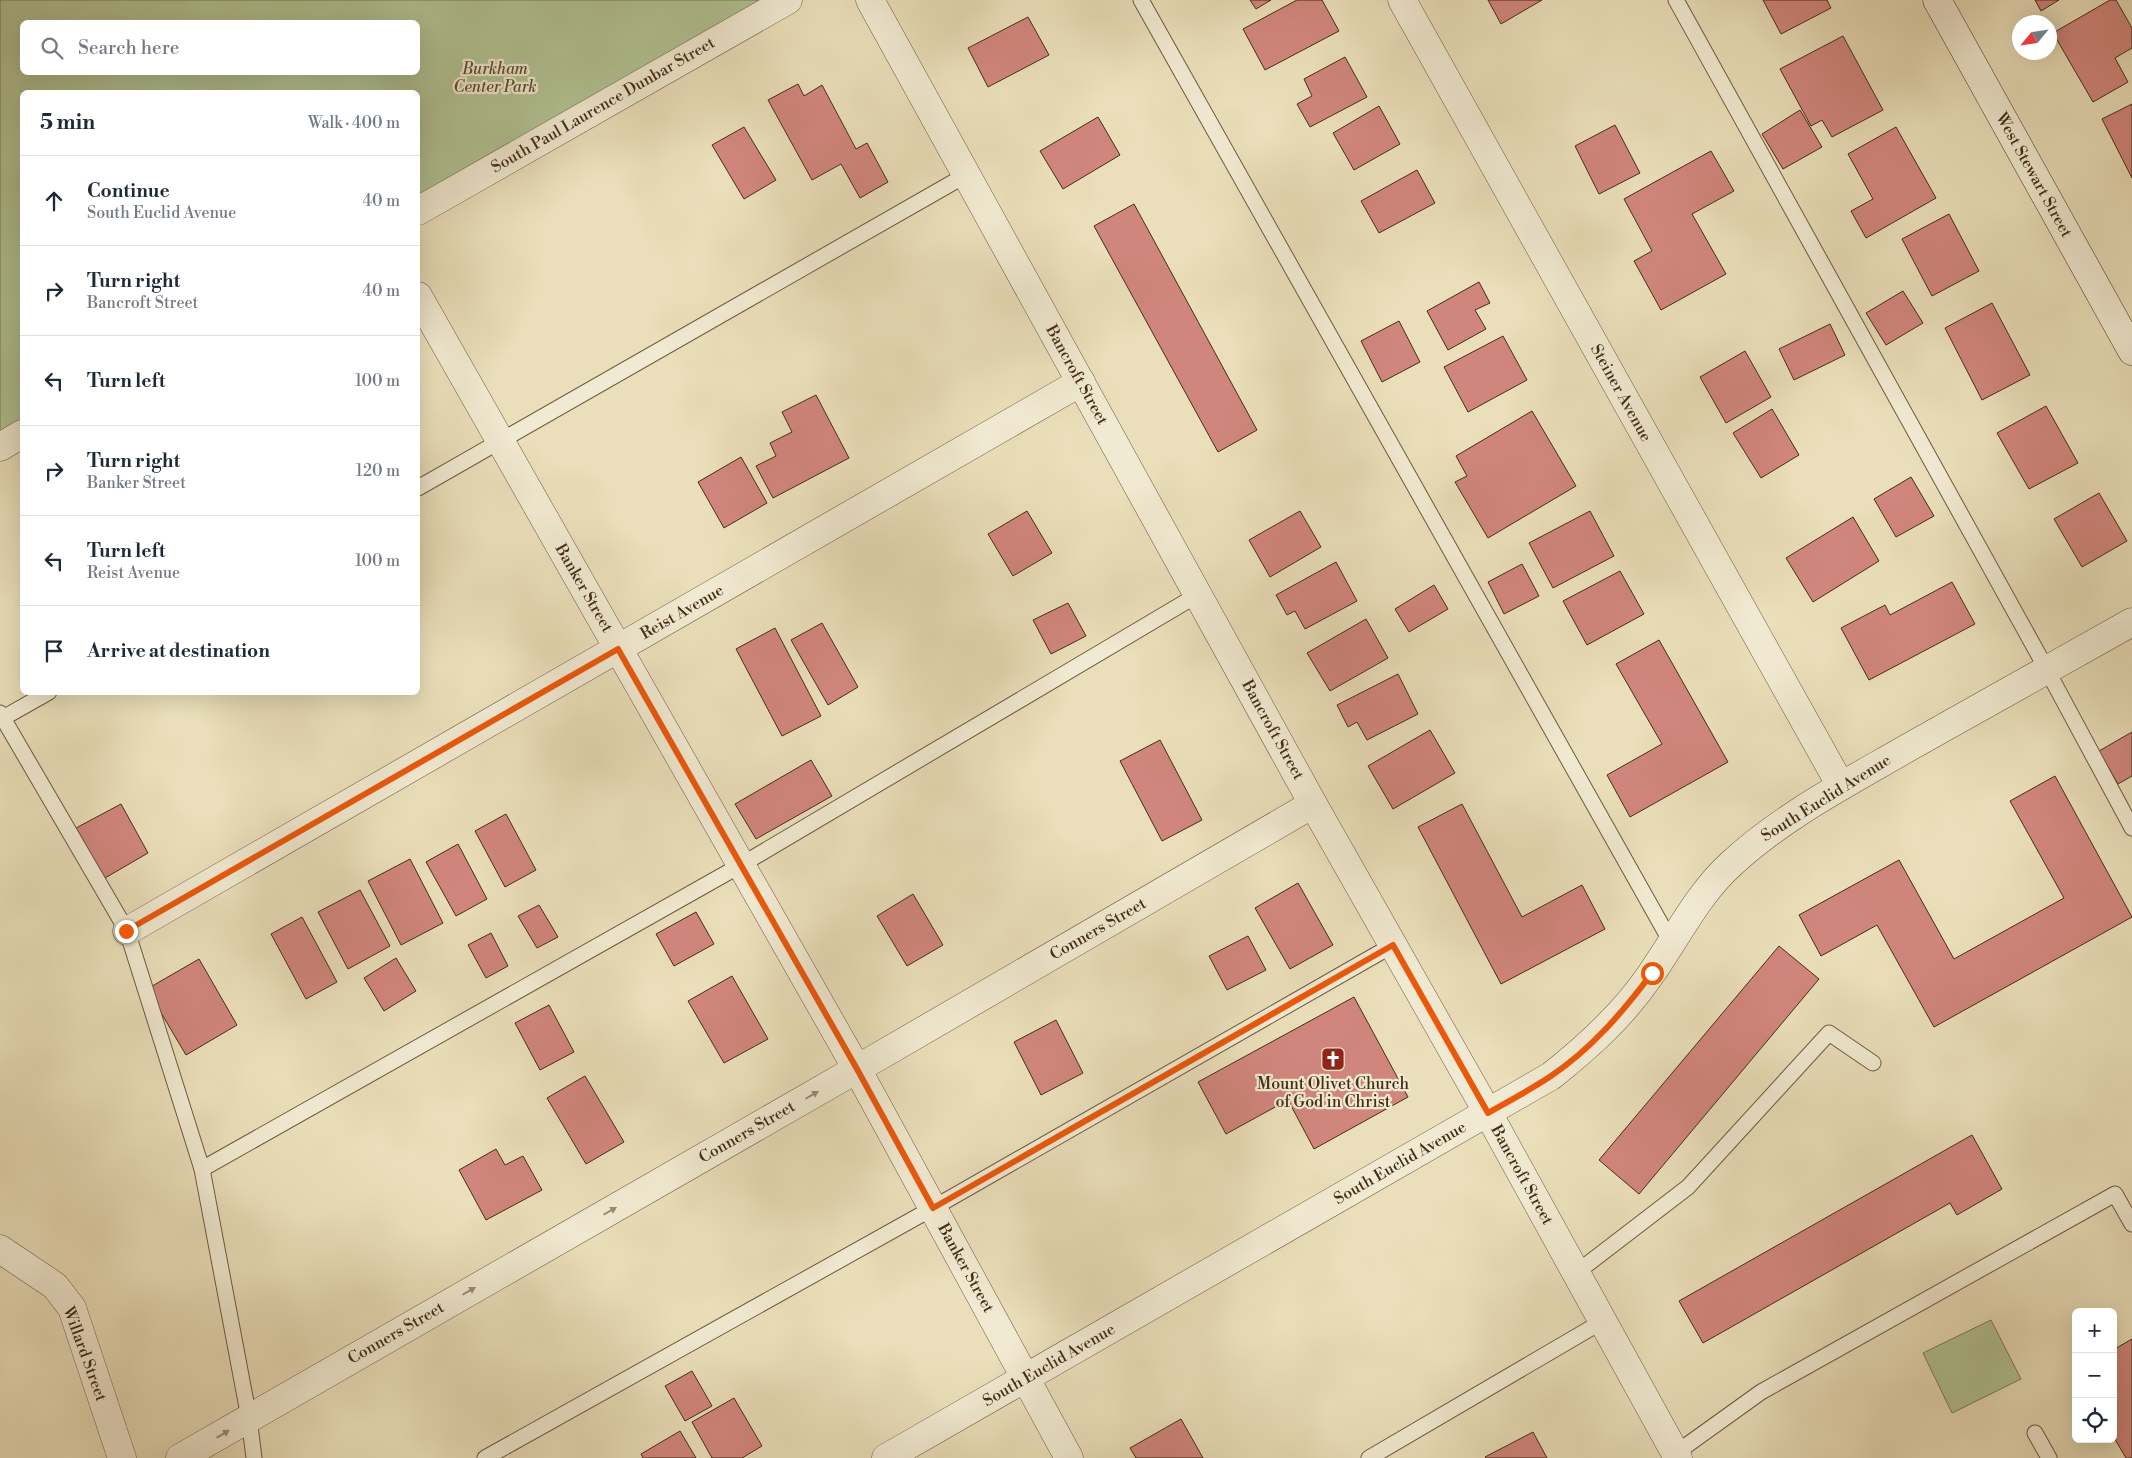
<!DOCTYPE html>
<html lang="en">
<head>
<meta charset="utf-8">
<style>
	:root { --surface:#fff; --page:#f2f2f3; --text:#1f2937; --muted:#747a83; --line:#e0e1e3 }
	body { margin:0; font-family:"Libre Bodoni",serif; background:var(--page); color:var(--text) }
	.controls { position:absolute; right:15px; bottom:15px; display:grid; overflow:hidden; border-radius:8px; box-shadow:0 5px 20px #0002 }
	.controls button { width:45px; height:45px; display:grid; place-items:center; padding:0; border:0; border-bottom:1px solid var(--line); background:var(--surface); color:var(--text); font:25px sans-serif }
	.compass { position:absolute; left:2012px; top:15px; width:45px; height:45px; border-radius:50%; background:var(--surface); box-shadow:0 5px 20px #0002; rotate:241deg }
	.stop { position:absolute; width:15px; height:15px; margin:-11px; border:4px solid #ea580c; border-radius:50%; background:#fff }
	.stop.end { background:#ea580c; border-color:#fff; box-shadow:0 1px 5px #0008 }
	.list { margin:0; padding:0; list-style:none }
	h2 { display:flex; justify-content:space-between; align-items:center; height:65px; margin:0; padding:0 20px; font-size:21px }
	h2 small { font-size:16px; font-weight:400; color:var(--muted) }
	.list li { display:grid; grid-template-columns:32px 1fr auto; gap:15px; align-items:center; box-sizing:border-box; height:90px; padding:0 20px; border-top:1px solid var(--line) }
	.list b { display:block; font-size:19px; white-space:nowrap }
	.list p { margin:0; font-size:16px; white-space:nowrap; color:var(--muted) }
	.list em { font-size:16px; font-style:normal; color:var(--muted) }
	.icon { flex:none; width:28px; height:28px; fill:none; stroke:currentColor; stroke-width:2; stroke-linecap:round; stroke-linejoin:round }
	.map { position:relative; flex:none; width:2132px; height:1458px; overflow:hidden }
	.search { position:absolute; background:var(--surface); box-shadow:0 5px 20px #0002; left:20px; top:20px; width:400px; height:55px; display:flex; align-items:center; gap:12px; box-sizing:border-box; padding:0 18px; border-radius:8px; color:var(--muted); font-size:19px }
	.panel { position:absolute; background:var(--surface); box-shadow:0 5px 20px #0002; left:20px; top:90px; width:400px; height:605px; border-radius:8px }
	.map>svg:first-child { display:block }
	.green { fill:#b1c394; stroke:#7a7855; fill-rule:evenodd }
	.building { fill:#d1867d; stroke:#432d16 }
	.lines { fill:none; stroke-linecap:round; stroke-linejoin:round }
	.lane-casing { stroke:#6d5a3f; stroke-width:17 }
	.street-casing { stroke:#6d5a3f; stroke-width:29 }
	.secondary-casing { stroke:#432d16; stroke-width:29 }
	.lane { stroke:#f1ead2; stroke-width:15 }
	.street { stroke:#f1ead2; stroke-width:28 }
	.secondary { stroke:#f1ead2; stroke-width:28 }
	.oneway { fill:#9a8c74 }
	.route { stroke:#ea580c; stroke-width:6 }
	.labels { text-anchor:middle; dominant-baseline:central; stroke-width:4.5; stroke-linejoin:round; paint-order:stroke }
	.park-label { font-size:16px; font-style:italic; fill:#594b2f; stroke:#f1ead2 }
	.street-label { font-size:16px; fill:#432d16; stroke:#f1ead2 }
	.poi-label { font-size:16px; fill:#432d16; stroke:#f1ead2 }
</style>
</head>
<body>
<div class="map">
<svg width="2132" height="1458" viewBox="0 0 2132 1458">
	<rect width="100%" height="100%" fill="#eadfba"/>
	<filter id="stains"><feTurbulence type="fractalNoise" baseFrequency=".004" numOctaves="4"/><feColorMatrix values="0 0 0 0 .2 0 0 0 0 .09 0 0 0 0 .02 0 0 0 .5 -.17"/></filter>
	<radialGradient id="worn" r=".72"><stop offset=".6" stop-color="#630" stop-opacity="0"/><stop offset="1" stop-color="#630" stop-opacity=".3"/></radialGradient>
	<g class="green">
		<path d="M0,0h788l-370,211v-119h-396v342l-22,13zM22,22h396v50h-396z"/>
		<path d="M1991,1320l30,59 -69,34 -29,-60z"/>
	</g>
	<g class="building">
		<path d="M1250,0h21l-15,9z"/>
		<path d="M1297,0h25l17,31 -74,39 -22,-41z"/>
		<path d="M1488,0h54l-41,24z"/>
		<path d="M1763,0h64l4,8 -50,26z"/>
		<path d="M2035,0h24l-18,11z"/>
		<path d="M2110,0h6l16,28v20l-17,10 13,24 -35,20 -40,-69z"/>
		<path d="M1028,17l21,38 -61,32 -20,-39z"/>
		<path d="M1843,36l40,74 -51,27 -10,-17 -11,6 -31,-57z"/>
		<path d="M1345,57l22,40 -57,30 -13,-23 15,-8 -8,-17z"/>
		<path d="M798,84l6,12 18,-11 34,64 11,-6 21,39 -28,16 -19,-34 -29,16 -44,-80z"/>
		<path d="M2132,104v74l-30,-59z"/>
		<path d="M1379,106l21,38 -46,26 -21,-37z"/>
		<path d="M1800,110l22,37 -39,22 -21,-35z"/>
		<path d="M1098,117l22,38 -57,34 -23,-38z"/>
		<path d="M1615,125l25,48 -41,21 -24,-48z"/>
		<path d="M744,127l32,53 -32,19 -32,-54z"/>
		<path d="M1896,127l40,71 -70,40 -15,-27 22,-12 -25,-45z"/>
		<path d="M1711,151l23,40 -42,23 34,60 -65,36 -27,-49 18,-10 -28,-52z"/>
		<path d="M1417,170l18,33 -56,30 -18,-32z"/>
		<path d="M1134,204l123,226 -39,22 -124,-226z"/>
		<path d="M1949,214l30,57 -47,25 -30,-57z"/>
		<path d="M1479,282l11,21 -15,7 11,19 -38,21 -21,-39z"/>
		<path d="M1903,291l20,32 -37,22 -20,-32z"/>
		<path d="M1992,303l38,72 -48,25 -37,-72z"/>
		<path d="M1399,321l21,41 -38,20 -21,-41z"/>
		<path d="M1830,324l15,31 -51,25 -15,-31z"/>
		<path d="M1503,336l24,44 -59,32 -24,-45z"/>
		<path d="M1745,351l26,46 -45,26 -26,-46z"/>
		<path d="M816,395l33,63 -76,40 -17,-32 20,-10 -6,-13 22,-11 -10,-20z"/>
		<path d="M2046,406l32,57 -49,26 -32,-56z"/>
		<path d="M1772,409l27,46 -38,23 -28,-45z"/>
		<path d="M1532,411l44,75 -88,52 -33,-56 12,-6 -11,-20z"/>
		<path d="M741,457l26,46 -43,25 -26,-46z"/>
		<path d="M1911,477l23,39 -38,21 -22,-38z"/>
		<path d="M2099,493l28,48 -45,26 -28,-48z"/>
		<path d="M1027,511l25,42 -39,23 -25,-42z"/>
		<path d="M1300,511l21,36 -51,30 -21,-37z"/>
		<path d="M1590,511l24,45 -61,32 -24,-45z"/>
		<path d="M1853,517l26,44 -66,41 -27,-44z"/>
		<path d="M1336,562l21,39 -52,28 -10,-18 -8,4 -11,-20z"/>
		<path d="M1522,564l17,32 -35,18 -16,-32z"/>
		<path d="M1620,571l24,43 -57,31 -24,-44z"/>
		<path d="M1952,582l23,42 -106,56 -28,-52 44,-23 5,10z"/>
		<path d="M1434,585l14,24 -39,23 -14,-23z"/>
		<path d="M1068,603l18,33 -35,18 -18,-34z"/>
		<path d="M1366,619l22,39 -58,33 -23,-38z"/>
		<path d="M822,623l36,64 -30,18 -37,-65z"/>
		<path d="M775,628l46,88 -39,20 -46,-87z"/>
		<path d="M1659,640l69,122 -98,55 -23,-42 55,-31 -46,-80z"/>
		<path d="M1398,674l20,40 -51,26 -10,-18 -9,5 -11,-22z"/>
		<path d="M1430,730l25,43 -62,36 -25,-43z"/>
		<path d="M2132,732v44l-14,8 -19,-33z"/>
		<path d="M1160,740l42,80 -40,21 -42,-80z"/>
		<path d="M811,760l21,36 -76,43 -21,-35z"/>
		<path d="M2055,776l77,141 -198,110 -57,-102 -56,31 -22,-41 100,-55 55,99 110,-61 -54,-97z"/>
		<path d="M121,804l27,49 -43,25 -29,-50z"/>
		<path d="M1462,804l60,113 60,-32 23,44 -104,55 -83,-157z"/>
		<path d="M506,814l30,56 -31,17 -30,-56z"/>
		<path d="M458,844l29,55 -31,17 -30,-54z"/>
		<path d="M410,859l33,64 -42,22 -33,-64z"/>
		<path d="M1298,883l35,62 -43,24 -35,-61z"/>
		<path d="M360,890l30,56 -42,23 -30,-57z"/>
		<path d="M913,894l30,51 -36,21 -30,-50z"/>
		<path d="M539,905l19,32 -21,11 -19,-32z"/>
		<path d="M696,912l18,32 -40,22 -18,-32z"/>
		<path d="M302,917l35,65 -31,17 -35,-65z"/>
		<path d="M491,933l17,33 -22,12 -18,-33z"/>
		<path d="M1248,936l18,34 -39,20 -18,-34z"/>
		<path d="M1779,946l40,33 -180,215 -40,-34z"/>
		<path d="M396,958l20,33 -32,20 -20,-33z"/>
		<path d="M199,959l38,66 -51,30 -39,-66z"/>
		<path d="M732,976l36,63 -44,24 -36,-62z"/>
		<path d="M1354,997l54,100 -94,52 -26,-49 -62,34 -28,-52z"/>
		<path d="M549,1005l25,47 -34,18 -25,-47z"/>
		<path d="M1056,1020l27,53 -42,22 -27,-53z"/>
		<path d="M585,1076l39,66 -38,22 -39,-66z"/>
		<path d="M1972,1135l30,54 -45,26 -7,-12 -247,140 -24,-42z"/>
		<path d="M496,1149l9,16 18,-9 19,34 -56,30 -27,-50z"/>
		<path d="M2132,1339v119h-6l-13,-22v-86z"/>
		<path d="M692,1371l20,35 -27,15 -20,-35z"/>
		<path d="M734,1398l28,48 -20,12h-30l-20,-36z"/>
		<path d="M1181,1419l22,39h-67l-6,-10z"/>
		<path d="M680,1431l16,27h-53l-2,-4z"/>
		<path d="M1533,1432l14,26h-61l-1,-1z"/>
	</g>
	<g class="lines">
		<g class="lane-casing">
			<g id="lane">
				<path d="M1141,0l530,942"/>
				<path d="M1676,0l371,670 85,158"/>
				<path d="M418,488l548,-313"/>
				<path d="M0,713l127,218 75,238 47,249 5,40"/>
				<path d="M3,718l46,-26"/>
				<path d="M202,1169l539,-304 458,-271"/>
				<path d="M1576,1273l112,-86 141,-154 44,30"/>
				<path d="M2035,1433l14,25"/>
				<path d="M1676,1453l85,-61 354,-198 17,30"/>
				<path d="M485,1458l448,-250 460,-263"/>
				<path d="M1369,1458l234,-137"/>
			</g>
		</g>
		<g class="street-casing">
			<g id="street">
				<path d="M870,0l443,804 175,309 190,345"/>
				<path d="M1402,0l439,786"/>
				<path d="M418,211l370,-211"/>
				<path d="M418,296l439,773 212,389"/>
				<path d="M0,447l22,-13"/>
				<path d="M127,931l954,-549"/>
				<path d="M0,1249l55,37 17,22 50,150"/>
				<path d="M180,1458l677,-389 456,-265"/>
				<path d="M886,1458l665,-382c38,-30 73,-62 100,-102 26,-37 46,-79 80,-110 53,-49 118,-82 180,-118 74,-41 147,-83 221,-124"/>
			</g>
		</g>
		<g class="secondary-casing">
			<path id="secondary" d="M1937,0l195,351"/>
		</g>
		<use href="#lane" class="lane"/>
		<use href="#street" class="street"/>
		<use href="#secondary" class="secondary"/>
	</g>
	<defs><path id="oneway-solid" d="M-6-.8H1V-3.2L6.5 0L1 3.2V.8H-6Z" transform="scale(1.25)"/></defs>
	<g class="oneway">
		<use href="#oneway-solid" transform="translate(812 1095) rotate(-30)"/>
		<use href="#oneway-solid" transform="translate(610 1211) rotate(-30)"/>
		<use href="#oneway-solid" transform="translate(469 1291) rotate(-30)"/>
		<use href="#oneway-solid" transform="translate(223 1434) rotate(-31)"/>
	</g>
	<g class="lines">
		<path class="route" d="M126,931l492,-282 239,420 76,139 460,-263 95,168c21,-12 42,-23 63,-37 40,-27 72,-64 101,-103"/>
	</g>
	<defs>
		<g id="church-square" transform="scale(1.25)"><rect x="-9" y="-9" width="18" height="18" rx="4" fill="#8f2418" stroke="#f1ead2"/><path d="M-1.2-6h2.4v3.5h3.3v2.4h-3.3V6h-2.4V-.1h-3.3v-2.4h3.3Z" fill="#fff"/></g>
	</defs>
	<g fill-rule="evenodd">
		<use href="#church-square" x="1333" y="1059"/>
	</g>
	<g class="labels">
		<g class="park-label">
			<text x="495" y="69">Burkham<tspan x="495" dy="18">Center Park</tspan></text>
		</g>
		<g class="street-label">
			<text transform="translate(603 105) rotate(-30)">South Paul Laurence Dunbar Street</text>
			<text transform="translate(2034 175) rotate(61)">West Stewart Street</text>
			<text transform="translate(1077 375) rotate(61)">Bancroft Street</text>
			<text transform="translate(1621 393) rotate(61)">Steiner Avenue</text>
			<text transform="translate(584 588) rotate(60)">Banker Street</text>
			<text transform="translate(682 612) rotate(-30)">Reist Avenue</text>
			<text transform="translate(1273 730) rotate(61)">Bancroft Street</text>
			<text transform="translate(1826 798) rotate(-32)">South Euclid Avenue</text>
			<text transform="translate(1098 929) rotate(-30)">Conners Street</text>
			<text transform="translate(747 1132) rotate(-30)">Conners Street</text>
			<text transform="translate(1400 1163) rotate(-30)">South Euclid Avenue</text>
			<text transform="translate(1522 1175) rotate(61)">Bancroft Street</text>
			<text transform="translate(966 1268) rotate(61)">Banker Street</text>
			<text transform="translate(396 1333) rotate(-30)">Conners Street</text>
			<text transform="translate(85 1354) rotate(70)">Willard Street</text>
			<text transform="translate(1049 1365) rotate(-30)">South Euclid Avenue</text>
		</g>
		<g class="poi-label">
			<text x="1333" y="1084">Mount Olivet Church<tspan x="1333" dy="18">of God in Christ</tspan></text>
		</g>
	</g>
	<rect width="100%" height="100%" filter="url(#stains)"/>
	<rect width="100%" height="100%" fill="url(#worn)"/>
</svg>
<div class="controls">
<button>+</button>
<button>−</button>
<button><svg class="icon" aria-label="locate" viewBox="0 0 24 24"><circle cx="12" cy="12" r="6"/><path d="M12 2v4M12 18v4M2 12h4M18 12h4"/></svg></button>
</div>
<svg class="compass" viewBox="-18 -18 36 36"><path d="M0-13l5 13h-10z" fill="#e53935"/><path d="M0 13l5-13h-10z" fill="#747a83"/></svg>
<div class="stop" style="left:1652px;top:973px"></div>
<div class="stop end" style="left:126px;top:931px"></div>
<div class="search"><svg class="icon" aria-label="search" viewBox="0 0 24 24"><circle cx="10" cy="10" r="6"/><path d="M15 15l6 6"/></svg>Search here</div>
<section class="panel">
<h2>5 min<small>Walk · 400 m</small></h2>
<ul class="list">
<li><svg class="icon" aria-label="ahead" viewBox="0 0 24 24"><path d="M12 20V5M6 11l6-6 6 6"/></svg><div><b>Continue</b><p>South Euclid Avenue</p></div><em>40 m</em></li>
<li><svg class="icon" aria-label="right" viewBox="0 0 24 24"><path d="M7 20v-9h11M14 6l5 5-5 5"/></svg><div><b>Turn right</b><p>Bancroft Street</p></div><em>40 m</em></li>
<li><svg class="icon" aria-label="left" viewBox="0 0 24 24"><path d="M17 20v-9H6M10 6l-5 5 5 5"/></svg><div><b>Turn left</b></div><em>100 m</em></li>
<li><svg class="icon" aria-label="right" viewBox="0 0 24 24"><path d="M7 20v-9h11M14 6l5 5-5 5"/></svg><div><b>Turn right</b><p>Banker Street</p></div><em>120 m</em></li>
<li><svg class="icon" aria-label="left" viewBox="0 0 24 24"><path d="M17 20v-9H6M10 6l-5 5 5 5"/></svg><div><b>Turn left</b><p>Reist Avenue</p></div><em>100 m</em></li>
<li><svg class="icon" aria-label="arrive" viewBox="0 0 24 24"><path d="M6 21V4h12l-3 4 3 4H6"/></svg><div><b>Arrive at destination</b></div></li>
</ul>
</section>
</div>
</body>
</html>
